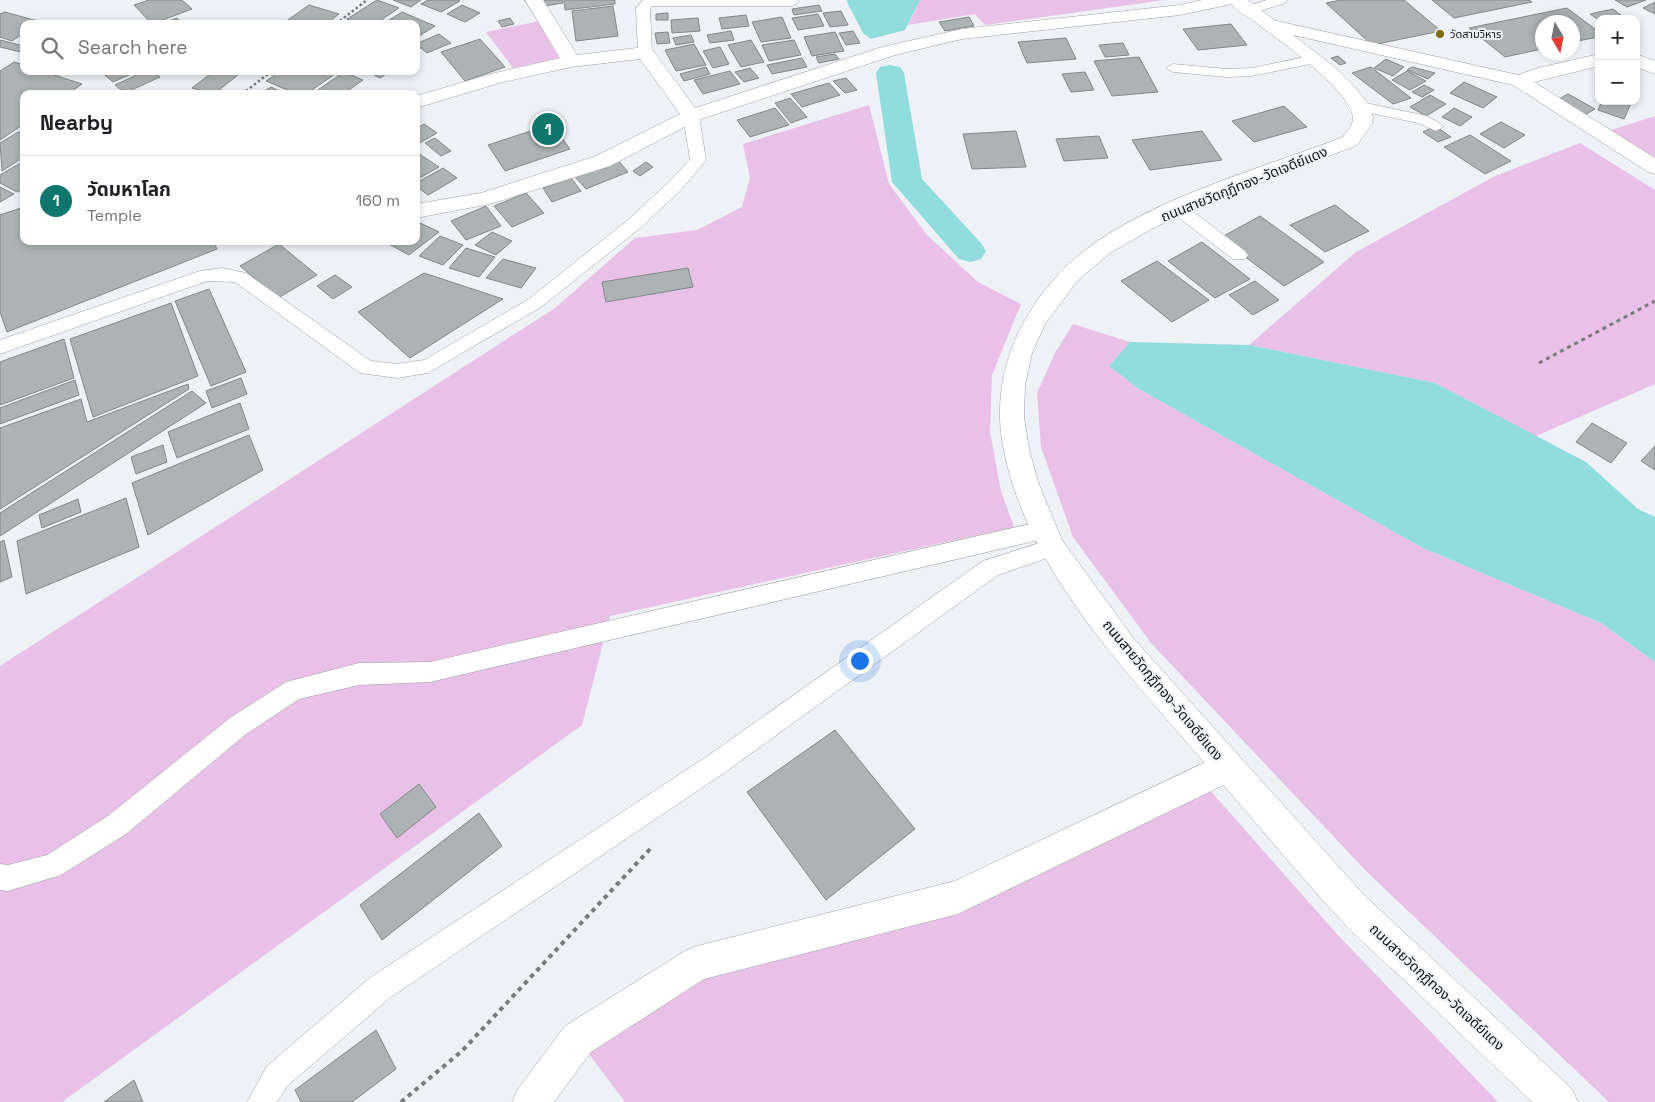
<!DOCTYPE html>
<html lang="en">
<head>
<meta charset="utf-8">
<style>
	:root { --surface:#fff; --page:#f6f6f6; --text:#202124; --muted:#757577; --line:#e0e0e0; --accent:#0f766e }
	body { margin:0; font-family:"Space Grotesk","Noto Sans Thai",sans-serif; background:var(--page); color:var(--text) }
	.controls { position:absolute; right:15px; top:15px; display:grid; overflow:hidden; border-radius:10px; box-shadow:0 2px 8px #0003 }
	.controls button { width:45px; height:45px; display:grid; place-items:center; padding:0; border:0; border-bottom:1px solid var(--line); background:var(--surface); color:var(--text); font:25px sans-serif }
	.compass { position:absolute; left:1535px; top:15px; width:45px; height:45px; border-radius:50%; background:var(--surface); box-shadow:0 2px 8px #0003; rotate:170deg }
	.you { position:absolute; left:859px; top:660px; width:18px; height:18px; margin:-12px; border:4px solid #fff; border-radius:50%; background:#1a73e8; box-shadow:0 0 0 8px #1a73e833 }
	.badge { display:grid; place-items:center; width:32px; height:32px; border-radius:50%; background:var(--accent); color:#fff; font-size:16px; font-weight:700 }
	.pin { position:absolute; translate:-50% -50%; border:2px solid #fff; box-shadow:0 1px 5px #0006 }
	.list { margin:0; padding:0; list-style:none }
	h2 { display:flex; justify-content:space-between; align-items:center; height:65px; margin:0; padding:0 20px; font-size:21px }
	h2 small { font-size:16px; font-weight:400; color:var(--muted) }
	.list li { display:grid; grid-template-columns:32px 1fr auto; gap:15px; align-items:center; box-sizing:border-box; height:90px; padding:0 20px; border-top:1px solid var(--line) }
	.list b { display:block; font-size:19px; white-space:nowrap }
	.list p { margin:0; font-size:16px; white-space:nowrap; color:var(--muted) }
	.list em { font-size:16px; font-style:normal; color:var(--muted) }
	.icon { flex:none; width:28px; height:28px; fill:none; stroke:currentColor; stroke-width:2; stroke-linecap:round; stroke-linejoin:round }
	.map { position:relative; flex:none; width:1655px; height:1102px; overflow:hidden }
	.search { position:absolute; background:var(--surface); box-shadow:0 2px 8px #0003; left:20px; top:20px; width:400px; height:55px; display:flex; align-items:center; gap:12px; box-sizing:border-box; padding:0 18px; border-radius:10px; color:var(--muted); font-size:19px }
	.panel { position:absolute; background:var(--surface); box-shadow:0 2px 8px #0003; left:20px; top:90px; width:400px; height:155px; border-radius:10px }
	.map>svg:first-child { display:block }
	.green { fill:#e9c1e8 }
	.water { fill:#91dcdd }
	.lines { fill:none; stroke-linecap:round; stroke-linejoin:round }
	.canal { fill:#91dcdd; fill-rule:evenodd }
	.building { fill:#adb2b4; stroke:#828789 }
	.lane-casing { stroke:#9ea0a4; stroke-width:1 }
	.street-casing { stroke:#9ea0a4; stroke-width:1 }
	.secondary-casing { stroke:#9ea0a4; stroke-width:1 }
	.path-far2 { stroke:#787a7e; stroke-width:2.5; stroke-dasharray:2.5 2.5; stroke-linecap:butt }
	.path-far1 { stroke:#787a7e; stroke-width:3; stroke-dasharray:4 4; stroke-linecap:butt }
	.path { stroke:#787a7e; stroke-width:4; stroke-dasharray:4.5 4.5; stroke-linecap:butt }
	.lane { fill:#fff; fill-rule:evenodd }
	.street { fill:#fff; fill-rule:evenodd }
	.secondary { fill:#fff; fill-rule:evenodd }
	.poi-dot { fill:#7f6e0b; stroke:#eef1f6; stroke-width:2 }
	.labels { text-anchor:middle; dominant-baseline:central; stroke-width:4; stroke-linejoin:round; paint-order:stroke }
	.far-poi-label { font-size:11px; fill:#101113; stroke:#eef1f6; text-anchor:start }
	.street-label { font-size:14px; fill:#101113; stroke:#eef1f6 }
</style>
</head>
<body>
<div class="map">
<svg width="1655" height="1102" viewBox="0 0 1655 1102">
	<rect width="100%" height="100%" fill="#eef1f6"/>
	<g class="green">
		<path d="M920,0h245l-180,25 -10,-11 -67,11z"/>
		<path d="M540,21l23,36 -50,11 -27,-36z"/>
		<path d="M869,105l20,79 38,51 51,47 43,22 -29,71 -2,57 11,59 13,36 -404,89 -28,109 -520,377h-62v-436l555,-358 80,-70 62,-8 45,-23 8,-29 -7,-34z"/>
		<path d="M1655,116v44l-47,-29z"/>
		<path d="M1580,143l75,47v194l-119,52 -101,-53 -186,-38 107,-93 139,-76z"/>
		<path d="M1073,324l57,18 -21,24 30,23 284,159 178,75 54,39v440h-46l-242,-230 -216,-229 -78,-106 -32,-90 -4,-54 18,-40z"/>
		<path d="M1208,788l128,145 162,169h-873l-39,-52 112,-76 262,-67z"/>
	</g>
	<g class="water">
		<path d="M846,0h74l-15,30 -34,9 -8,-6z"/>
		<path d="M1130,342l119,3 186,38 151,79 52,47 17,8v145l-54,-39 -178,-75 -284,-159 -30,-23z"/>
	</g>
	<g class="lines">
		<path class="canal" d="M890,65l10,2 4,6 18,106 59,64 5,8 -5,8 -11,3 -11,-3 -67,-77 -16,-109 4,-6z"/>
	</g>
	<g class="building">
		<path d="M149,0h33l10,9 -40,15 -18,-19z"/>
		<path d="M377,0l22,8 -24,16h-16l-12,-5z"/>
		<path d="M393,0h28l-10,7z"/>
		<path d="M428,0h30l2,1 -19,11 -20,-8z"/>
		<path d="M544,0h18l1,3 -18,3z"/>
		<path d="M564,0h51v4l-50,6z"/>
		<path d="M1341,0h63l37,31 -69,14 -46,-42z"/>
		<path d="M1432,0h97l3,2 -78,16z"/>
		<path d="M1615,0h31l-19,7z"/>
		<path d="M1655,2v12l-12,-6z"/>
		<path d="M309,5l30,9 -13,10h-44z"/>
		<path d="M462,5l18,8 -15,9 -18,-8z"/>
		<path d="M819,5l3,6 -28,4 -2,-6z"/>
		<path d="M613,6l5,30 -42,5 -4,-30z"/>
		<path d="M1567,8l32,24v5l-27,5v-20h-30v27l-37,8 -36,-29z"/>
		<path d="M1613,9l13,10 -27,1 -9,-6z"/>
		<path d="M841,11l7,14 -18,2 -7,-14z"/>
		<path d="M5,12l36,10 -17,2v9l-12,8 -12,-4v-23z"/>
		<path d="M402,12l33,14 -19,12v-14h-33z"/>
		<path d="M668,13v7h-12v-6z"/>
		<path d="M818,14l6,12 -26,4 -6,-12z"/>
		<path d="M746,15l3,11 -27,3 -3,-11z"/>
		<path d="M782,17l9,21 -30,4 -9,-20z"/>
		<path d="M969,17l5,9 -29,5 -6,-9z"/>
		<path d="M177,18l6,6h-22z"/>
		<path d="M510,18l4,6 -12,3 -4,-6z"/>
		<path d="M698,18l2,13 -28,2 -1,-13z"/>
		<path d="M1231,24l16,21 -49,5 -15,-21z"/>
		<path d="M731,31l3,9 -24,3 -3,-8z"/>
		<path d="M853,31l7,12 -14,2 -7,-12z"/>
		<path d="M668,32l2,11 -13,1 -2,-11z"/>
		<path d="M835,32l9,19 -32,5 -8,-19z"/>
		<path d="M439,34l12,9 -24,10 -11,-9z"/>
		<path d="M691,35l3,7 -18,3 -3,-7z"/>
		<path d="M1066,38l10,21 -49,4 -9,-21z"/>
		<path d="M480,39l25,28 -40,14 -24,-29z"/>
		<path d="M0,40l24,6v5l-3,1 -21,-5z"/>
		<path d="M751,40l13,22 -23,5 -13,-22z"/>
		<path d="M794,40l7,15 -32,6 -7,-16z"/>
		<path d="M1123,43l6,12 -24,2 -6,-12z"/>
		<path d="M694,44l12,21 -30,6 -11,-21z"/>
		<path d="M720,47l9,17 -16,4 -10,-17z"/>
		<path d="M835,54l4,5 -20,4 -3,-6z"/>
		<path d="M1338,56l8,7 -6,2 -9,-7z"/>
		<path d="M1139,57l19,35 -46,4 -18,-35z"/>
		<path d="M802,58l5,9 -35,7 -5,-9z"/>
		<path d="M1386,59l18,8 -11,9 -19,-8z"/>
		<path d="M14,62l10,3v6h18l40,13 -14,10h-44v30l-24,16v-69z"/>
		<path d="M706,67l4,7 -26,7 -4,-7z"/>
		<path d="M1371,67l40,31 -18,6 -41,-31z"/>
		<path d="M1412,67l23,6 -7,6 -21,-9z"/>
		<path d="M750,68l9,10 -15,4 -9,-10z"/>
		<path d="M100,71h38l-25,11z"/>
		<path d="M145,71h8l7,6 -35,16 -10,-8z"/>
		<path d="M214,71h29l-29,23 -22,-6z"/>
		<path d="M281,71h55l2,1 -32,22h-9l-31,-13z"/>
		<path d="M366,71h25l-11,7z"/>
		<path d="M730,71l10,13 -37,10 -9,-14z"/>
		<path d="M1407,71l19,10 -16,9 -18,-10z"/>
		<path d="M344,72l19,8 -20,14h-31z"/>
		<path d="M1085,72l9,18 -23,2 -9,-18z"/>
		<path d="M846,78l11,12 -12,3 -12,-12z"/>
		<path d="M1464,82l33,15 -14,11 -33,-15z"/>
		<path d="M829,83l11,12 -38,12 -11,-13z"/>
		<path d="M1424,85l10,5 -12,7 -10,-5z"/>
		<path d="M271,87l14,7h-25z"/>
		<path d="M1568,94l27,15 -12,7 -28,-15z"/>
		<path d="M1430,95l16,9 -20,12 -16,-9z"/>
		<path d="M790,98l17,19 -16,6 -16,-20z"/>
		<path d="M1602,101h30l-8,18 -26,-9z"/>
		<path d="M1284,106l23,21 -53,15 -22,-21z"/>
		<path d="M775,108l14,17 -39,12 -13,-17z"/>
		<path d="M1454,108l18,9 -12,9 -18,-9z"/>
		<path d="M1501,122l24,13 -21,13 -24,-14z"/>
		<path d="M424,124l13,9 -21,12v-16z"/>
		<path d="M552,124l18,25 -65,22 -17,-26z"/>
		<path d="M1435,126l16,11 -13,5 -15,-10z"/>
		<path d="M1016,131l10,36 -54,2 -9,-35z"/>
		<path d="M1202,131l20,29 -72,10 -18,-30z"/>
		<path d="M18,132l6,2v23l-22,14 -2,-28z"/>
		<path d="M1470,135l41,26 -26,13 -41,-27z"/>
		<path d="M1099,136l9,22 -44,3 -8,-22z"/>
		<path d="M435,138l16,13 -10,5 -16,-13z"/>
		<path d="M416,152l23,15 -23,13z"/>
		<path d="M617,159l11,13 -42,17 -12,-13z"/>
		<path d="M24,161v27l-7,4 -17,-9v-8z"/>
		<path d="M646,162l7,5 -13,9 -7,-5z"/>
		<path d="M443,168l14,10 -29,17 -12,-9v-3z"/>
		<path d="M571,178l10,13 -29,11 -9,-14z"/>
		<path d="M0,187l14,7 -14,8z"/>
		<path d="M526,193l18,20 -32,14 -18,-21z"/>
		<path d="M1335,205l34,26 -44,21 -35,-27z"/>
		<path d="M486,206l15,20 -35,14 -15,-19z"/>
		<path d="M24,207v34h189l4,8 -210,83 -7,-20v-97z"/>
		<path d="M1260,216l64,46 -40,24 -64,-48z"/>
		<path d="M416,221l23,11 -30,23 -26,-14h33z"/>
		<path d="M492,232l20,9 -16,14 -21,-10z"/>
		<path d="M440,236l23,9 -20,20 -24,-9z"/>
		<path d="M1202,242l48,37 -35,19 -47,-37z"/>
		<path d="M279,244l38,31 -39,23 -38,-32z"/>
		<path d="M466,248l29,9 -16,20 -30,-9z"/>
		<path d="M503,259l33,9 -15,20 -35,-10z"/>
		<path d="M1157,261l52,39 -37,22 -51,-41z"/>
		<path d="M688,268l5,19 -87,15 -4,-20z"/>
		<path d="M424,273l79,26 -93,59 -52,-46z"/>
		<path d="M335,275l17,12 -19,12 -16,-13z"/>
		<path d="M1255,281l24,19 -26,15 -24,-20z"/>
		<path d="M209,289l37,83 -35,14 -36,-85z"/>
		<path d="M171,303l27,73 -105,41 -23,-78z"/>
		<path d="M64,339l10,39 -74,27v-43z"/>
		<path d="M241,378l6,16 -35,14 -6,-17z"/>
		<path d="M75,380l4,15 -79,29v-16z"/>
		<path d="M188,384l1,5 -189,120v-81l81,-29 6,23z"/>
		<path d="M192,391l14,12 -206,133v-23z"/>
		<path d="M240,403l9,26 -72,29 -9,-26z"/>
		<path d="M1592,423l35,20 -16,20 -35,-21z"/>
		<path d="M249,435l14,35 -115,65 -16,-52z"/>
		<path d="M163,445l4,17 -31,12 -5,-17z"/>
		<path d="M1655,446v24l-14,-9z"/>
		<path d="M126,498l13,49 -113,47 -9,-53z"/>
		<path d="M78,499l3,13 -39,16 -3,-13z"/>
		<path d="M4,540l8,37 -12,5v-40z"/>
		<path d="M835,730l80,99 -89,71 -79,-108z"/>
		<path d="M419,784l17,23 -39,31 -17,-24z"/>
		<path d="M479,813l23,33 -120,94 -22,-35z"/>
		<path d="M376,1030l20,39 -44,33h-51l-6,-12z"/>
		<path d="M134,1080l9,22h-39z"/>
	</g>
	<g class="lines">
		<g class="lane-casing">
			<g id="lane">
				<path d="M643,0h154l2,2 -7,4h-140l-2,3 2,44 -7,4 -7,-4 -2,-45z"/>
				<path d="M1267,0h20l-2,3 -35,11 -7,-4 2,-3z"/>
				<path d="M1315,55l7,4 -2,3 -68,14 -26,1 -53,-5 -7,-4 7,-4 53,5 26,-1z"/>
				<path d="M1361,102l66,14 17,10 -8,5 -18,-8 -62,-13 -3,-3 3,-3z"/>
				<path d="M691,111l8,5 7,44 -24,29 -42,39 -99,79 -113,66 -31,5 -37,-5 -125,-91 -28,-1 -207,73v-14l200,-69 22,-3 24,5 125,88 26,3 27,-4 105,-61 99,-79 42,-39 20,-22 -7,-43z"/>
				<path d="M1177,203l6,1 62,47 3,4 -3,4h-12l-62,-47 -2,-4 2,-4z"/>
				<path d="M1043,521l7,3 3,6 -3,6 -7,3 -613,143 -71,3 -60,14 -53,35 -120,100 -65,41 -53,16 -8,-1v-26l8,1 39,-10 61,-39 122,-98 56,-36 73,-19 71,-1z"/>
				<path d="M1052,539l7,3 4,6 -4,6 -61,21 -274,198 -333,224 -104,89 -10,16h-30l20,-36 104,-89 335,-220 277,-196z"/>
			</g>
		</g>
		<g class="street-casing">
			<g id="street">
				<path d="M525,0h18l34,55 68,-8 7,2 43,59 187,-61 80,-18 218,-24 22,-5h33l-3,4 -52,11 -218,24 -67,16 -197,65 -88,46 -120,38 -74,14v-14l65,-11 115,-37 84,-42 -40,-55 -69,8 -68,15 -87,26v-12l75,-22 69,-16z"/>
				<path d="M1268,19l250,56 20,-7 61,-14v12l-65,16 121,76v16l-7,-2 -135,-87 -251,-57 -3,-4 3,-4z"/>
				<path d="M1636,54l19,7v13l-19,-7z"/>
				<path d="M1227,752l11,4 5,11 -5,11 -280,136 -254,65 -113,73 -37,50h-42l6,-13 47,-63 120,-75 12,-5 258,-65z"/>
			</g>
		</g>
		<g class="secondary-casing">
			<path id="secondary" d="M1228,0h20l89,69 17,17 15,19 4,12 -1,7 -15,21 -145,57 -57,25 -45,26 -32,27 -33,44 -13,29 -7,32 -1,32 5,32 9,33 24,58 72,99 230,256 208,194 6,13h-46c-43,-41 -86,-82 -129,-123 -21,-20 -44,-39 -64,-61 -49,-53 -95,-110 -143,-165 -76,-89 -168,-184 -192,-302 -14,-65 9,-127 53,-175 62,-70 199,-105 286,-139 4,-6 11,-13 10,-20 -3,-27 -73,-76 -95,-93 -10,-7 -23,-14 -30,-24z"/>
		</g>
		<g class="path-far2">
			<path d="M336,24l31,-24"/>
			<path d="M242,94l30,-23"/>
		</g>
		<path class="path-far1" d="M1539,363l116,-62"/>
		<path class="path" d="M401,1102l61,-51 189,-203"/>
		<use href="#lane" class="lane"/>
		<use href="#street" class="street"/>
		<use href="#secondary" class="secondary"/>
	</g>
	<circle class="poi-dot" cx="1440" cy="34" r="5"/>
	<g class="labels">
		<g class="far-poi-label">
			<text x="1450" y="34">วัดสามวิหาร</text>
		</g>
		<g class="street-label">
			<text transform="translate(1244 184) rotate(-22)">ถนนสายวัดกุฎีทอง-วัดเจดีย์แดง</text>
			<text transform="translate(1163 690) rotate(50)">ถนนสายวัดกุฎีทอง-วัดเจดีย์แดง</text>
			<text transform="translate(1437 987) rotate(43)">ถนนสายวัดกุฎีทอง-วัดเจดีย์แดง</text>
		</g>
	</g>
</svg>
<div class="controls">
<button>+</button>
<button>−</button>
</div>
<svg class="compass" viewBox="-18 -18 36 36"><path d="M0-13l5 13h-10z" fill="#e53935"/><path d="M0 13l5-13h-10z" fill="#757577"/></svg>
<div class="you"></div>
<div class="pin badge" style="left:548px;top:129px">1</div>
<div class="search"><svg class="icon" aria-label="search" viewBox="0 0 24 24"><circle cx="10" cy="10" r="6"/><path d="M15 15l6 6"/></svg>Search here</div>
<section class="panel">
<h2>Nearby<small></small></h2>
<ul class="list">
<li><span class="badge">1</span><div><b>วัดมหาโลก</b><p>Temple</p></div><em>160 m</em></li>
</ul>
</section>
</div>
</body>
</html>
